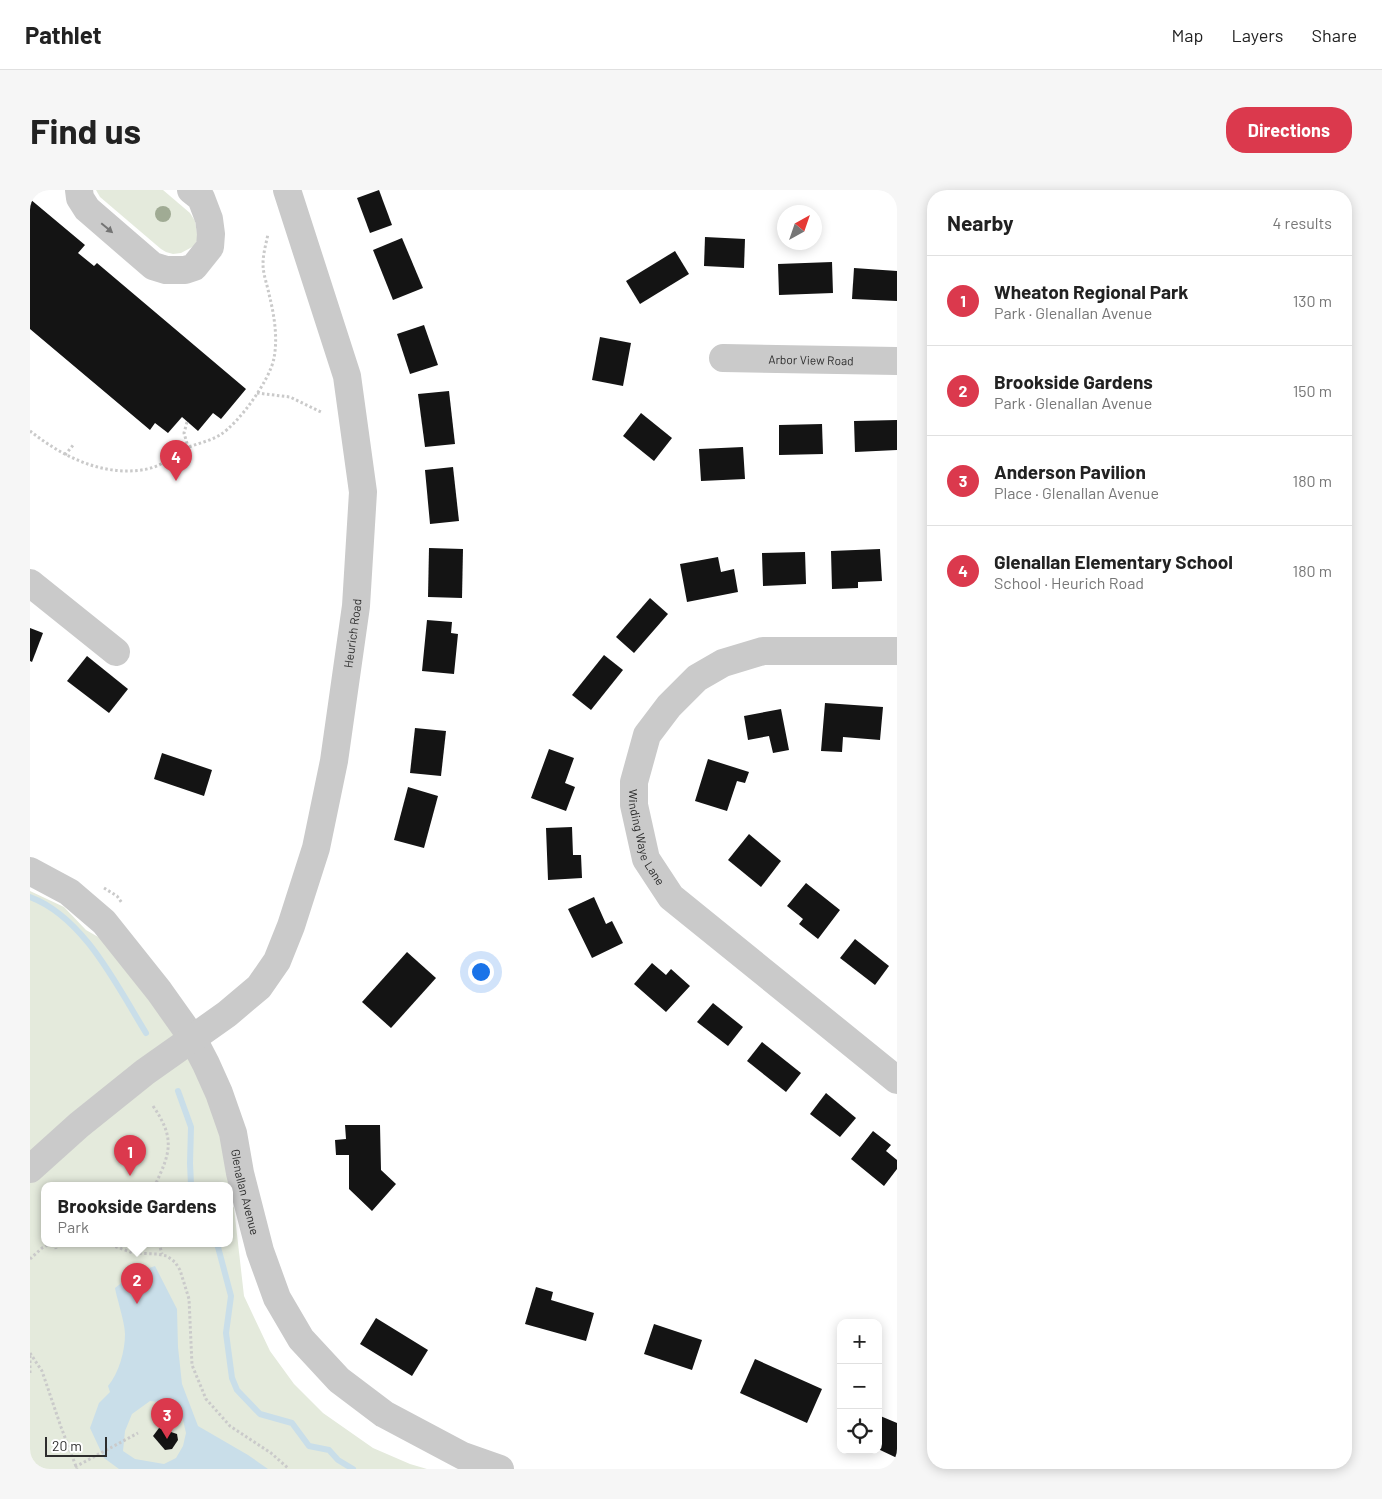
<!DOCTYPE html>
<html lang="en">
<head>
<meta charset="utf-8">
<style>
	:root { --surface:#fff; --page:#f6f6f6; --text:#222; --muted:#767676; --line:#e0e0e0; --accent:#db394d }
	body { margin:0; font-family:Barlow,sans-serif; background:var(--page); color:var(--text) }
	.controls { position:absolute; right:15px; bottom:15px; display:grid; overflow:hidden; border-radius:10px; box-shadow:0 2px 12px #0003 }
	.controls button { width:45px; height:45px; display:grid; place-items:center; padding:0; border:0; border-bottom:1px solid var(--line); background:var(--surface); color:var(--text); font:25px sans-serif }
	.compass { position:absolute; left:747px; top:15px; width:45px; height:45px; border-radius:50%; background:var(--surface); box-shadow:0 2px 12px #0003; rotate:40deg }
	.scale { position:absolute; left:15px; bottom:12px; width:62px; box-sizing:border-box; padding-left:5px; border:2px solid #2d2d2d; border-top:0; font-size:14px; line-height:18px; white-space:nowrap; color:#2d2d2d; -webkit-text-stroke:4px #fff; paint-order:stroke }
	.you { position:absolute; left:450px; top:781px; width:18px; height:18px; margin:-12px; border:4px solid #fff; border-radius:50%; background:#1a73e8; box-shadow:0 0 0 8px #1a73e833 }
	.badge { display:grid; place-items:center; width:32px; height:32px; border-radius:50%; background:var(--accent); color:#fff; font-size:16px; font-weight:700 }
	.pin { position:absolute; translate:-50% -41px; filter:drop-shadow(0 1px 2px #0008) }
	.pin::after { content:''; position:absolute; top:26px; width:18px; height:15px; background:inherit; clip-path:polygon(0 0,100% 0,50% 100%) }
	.popup { position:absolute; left:11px; top:992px; width:192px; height:65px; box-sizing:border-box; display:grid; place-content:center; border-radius:10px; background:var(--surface); filter:drop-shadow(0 1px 4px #0005); font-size:16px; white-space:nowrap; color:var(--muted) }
	.popup b { font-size:19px; color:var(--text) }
	.popup::after { content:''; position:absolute; left:50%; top:100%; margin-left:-10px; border:10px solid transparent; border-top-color:var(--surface) }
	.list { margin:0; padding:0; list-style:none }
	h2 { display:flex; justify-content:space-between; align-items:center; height:65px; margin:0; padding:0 20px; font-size:21px }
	h2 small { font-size:16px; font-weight:400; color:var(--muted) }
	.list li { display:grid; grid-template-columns:32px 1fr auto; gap:15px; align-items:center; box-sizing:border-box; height:90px; padding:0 20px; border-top:1px solid var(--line) }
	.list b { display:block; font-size:19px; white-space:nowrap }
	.list p { margin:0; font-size:16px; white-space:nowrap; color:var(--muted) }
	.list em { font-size:16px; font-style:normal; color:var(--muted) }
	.icon { flex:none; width:28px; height:28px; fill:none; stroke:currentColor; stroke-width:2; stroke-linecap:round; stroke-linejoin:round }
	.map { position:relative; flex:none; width:867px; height:1279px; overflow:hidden; border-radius:20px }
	header { display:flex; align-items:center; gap:30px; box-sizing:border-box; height:70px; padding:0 25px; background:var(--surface); border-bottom:1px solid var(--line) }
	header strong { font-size:24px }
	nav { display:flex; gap:28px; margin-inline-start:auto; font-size:18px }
	.intro { display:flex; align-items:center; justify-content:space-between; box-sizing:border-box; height:120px; padding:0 30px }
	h1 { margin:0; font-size:35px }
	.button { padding:12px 22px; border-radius:20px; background:var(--accent); color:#fff; font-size:18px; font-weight:700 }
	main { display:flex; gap:30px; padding:0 30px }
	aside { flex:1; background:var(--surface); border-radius:20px; box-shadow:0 2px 12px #0003 }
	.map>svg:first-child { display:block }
	.green { fill:#e4eadc }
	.water { fill:#c9dee9; fill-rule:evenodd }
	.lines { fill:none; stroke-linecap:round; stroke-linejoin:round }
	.stream { stroke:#c9dee9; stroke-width:6 }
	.building { fill:#141414 }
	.path { stroke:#cacaca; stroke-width:3; stroke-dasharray:2.5 2.5; stroke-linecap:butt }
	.minor { stroke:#cacaca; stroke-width:28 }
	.tree { fill:#a0ab94 }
	.oneway { fill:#747474 }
	.labels { text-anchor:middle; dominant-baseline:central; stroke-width:5; stroke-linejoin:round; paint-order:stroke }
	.street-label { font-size:12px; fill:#2d2d2d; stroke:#fff }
</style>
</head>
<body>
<header>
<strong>Pathlet</strong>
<nav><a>Map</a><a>Layers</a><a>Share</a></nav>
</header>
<div class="intro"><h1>Find us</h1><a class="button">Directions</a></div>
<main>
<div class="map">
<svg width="867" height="1279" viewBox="0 0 867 1279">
	<rect width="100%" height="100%" fill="#fff"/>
	<g class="green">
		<path d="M66,0h67l27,23 5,8 3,18 -4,7 -13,7 -8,1 -7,-2 -5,-3 -61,-52z"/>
		<path d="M0,701l34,16 22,23 35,20 45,39 67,168 -3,33v-5h-186v58h186v-41l4,6 10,88 26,55 24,33 29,29 50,35 37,16 17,5h-397z"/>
	</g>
	<path class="water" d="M125,1076l22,43 1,38 4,37 16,42 50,29 20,14h-149l-15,-11 -14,-30 9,-25 11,-11 -2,-6c11,-13 17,-35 17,-52 0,-11 -8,-35 -10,-46l19,-15zM120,1211l17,2 9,8 7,9 3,13 -3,13 -7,12 -12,6 -29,-5 -12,-8 2,-20 7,-17z"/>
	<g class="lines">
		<g class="stream">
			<path d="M0,707c54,20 87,89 116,136"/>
			<path d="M148,901l13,36 -1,36 1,22"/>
			<path d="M186,1053l2,4 13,49 -5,37 6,45 5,12 23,24 32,9 17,23 20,4 9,10 15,9"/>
		</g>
	</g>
	<g class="building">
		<path d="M349,0l13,35 -22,8 -13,-35z"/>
		<path d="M0,9l55,46 -7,8 16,13 3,-3 149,126 -25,30 -8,-6 -15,18 -16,-14 -14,16 -13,-10 -5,7 -120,-101z"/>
		<path d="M675,47l40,2 -1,29 -40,-2z"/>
		<path d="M372,48l21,50 -30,12 -20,-50z"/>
		<path d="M645,61l14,23 -49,30 -14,-23z"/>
		<path d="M802,72l1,31 -54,2 -1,-31z"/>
		<path d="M824,78l43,3v30l-45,-2z"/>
		<path d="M394,135l14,40 -28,9 -13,-40z"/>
		<path d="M570,147l31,6 -8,43 -31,-6z"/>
		<path d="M419,201l6,53 -30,3 -7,-53z"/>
		<path d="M611,223l31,25 -18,23 -31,-25z"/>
		<path d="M867,230v30l-42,2 -1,-31z"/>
		<path d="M792,234l1,30 -44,1v-30z"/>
		<path d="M713,257l2,32 -44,2 -2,-32z"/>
		<path d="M423,277l6,54 -29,3 -5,-54z"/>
		<path d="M399,358l34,1 -1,49 -34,-1z"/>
		<path d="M850,359l2,32 -24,1v6l-26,1 -1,-38z"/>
		<path d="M775,362l1,32 -43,2 -1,-33z"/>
		<path d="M688,367l3,15 13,-3 4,23 -51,10 -7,-38z"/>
		<path d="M620,408l18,16 -34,39 -18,-16z"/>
		<path d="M397,430l25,2 -1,11 7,1 -4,40 -32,-3z"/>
		<path d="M0,438l13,5 -11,29 -2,-1z"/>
		<path d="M574,465l19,15 -32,40 -19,-15z"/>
		<path d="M57,466l41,33 -19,24 -42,-32z"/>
		<path d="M795,513l58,4 -3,33 -37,-3 -1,15 -21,-1z"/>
		<path d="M751,519l8,41 -16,3 -4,-17 -21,4 -4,-24z"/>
		<path d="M385,538l31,3 -5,45 -31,-3z"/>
		<path d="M519,559l25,9 -9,25 10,4 -9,24 -35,-13z"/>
		<path d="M132,563l50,17 -8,26 -50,-17z"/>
		<path d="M678,569l41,13 -4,11 -8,-2 -10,30 -32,-10z"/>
		<path d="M378,597l30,9 -14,52 -30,-8z"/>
		<path d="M542,637l1,28h8l1,23 -34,2 -2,-52z"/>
		<path d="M719,644l32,27 -20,26 -33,-27z"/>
		<path d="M776,693l34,27 -22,29 -19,-15 4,-5 -16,-13z"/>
		<path d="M564,707l12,27 6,-3 11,22 -31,15 -24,-49z"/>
		<path d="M825,749l34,27 -14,19 -35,-27z"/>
		<path d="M377,762l29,26 -45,50 -29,-26z"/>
		<path d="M622,773l14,12 5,-6 19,17 -24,26 -32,-28z"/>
		<path d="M683,813l30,24 -15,19 -31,-24z"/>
		<path d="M732,852l39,31 -15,19 -39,-31z"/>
		<path d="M796,903l30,25 -16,19 -30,-23z"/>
		<path d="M315,935h35l1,45 15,14 -24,27 -23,-22v-34h-13l-1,-15 11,-1z"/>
		<path d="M843,941l18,14 -5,6 11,9v9l-13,17 -33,-27z"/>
		<path d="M506,1097l17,5 -2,8 43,13 -8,28 -61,-17z"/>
		<path d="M346,1128l52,32 -16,26 -52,-32z"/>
		<path d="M624,1134l48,16 -10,30 -48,-16z"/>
		<path d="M725,1169l67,30 -15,34 -67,-30z"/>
		<path d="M848,1225l19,8v35l-19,-9z"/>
		<path d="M129,1238l18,6 1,6 -6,9 -7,1 -12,-14z"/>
	</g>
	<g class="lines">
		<g class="path">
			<path d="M227,203l33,4 31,15"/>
			<path d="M157,232l-3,11 4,14"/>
			<path d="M0,241c27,21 57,38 93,40 15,0 30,-1 43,-10 5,-4 10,-8 16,-11 12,-6 26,-8 38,-15 19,-12 50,-55 54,-77 4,-21 0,-44 -5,-64 -2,-10 -6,-20 -6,-30 0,-10 3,-20 5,-30"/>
			<path d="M35,265l9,-11"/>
			<path d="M74,698l13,8 5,7"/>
			<path d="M123,916c22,32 18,46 2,79"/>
			<path d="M25,1053l1,6"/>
			<path d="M76,1053l27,10 24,1 10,2 8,6 5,8 9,29 3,66 14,34 24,27 41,27 18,16"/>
			<path d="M129,1053l3,11"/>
			<path d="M0,1069l12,-11 9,-5"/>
			<path d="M0,1163l12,18 19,56 16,42"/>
			<path d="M0,1183v-19"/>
			<path d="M45,1277l63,-34"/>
		</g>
		<g class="minor">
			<path d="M49,0l1,8 7,11 66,57 13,4h19l9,-3 16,-20 1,-13 -2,-15 -8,-21 -10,-8"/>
			<path id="s1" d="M693,168l174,3"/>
			<path d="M0,393l86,69"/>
			<path id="s2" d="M867,461h-134l-40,12 -26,15 -28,28 -22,29 -13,47v23l12,54 25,38 226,183"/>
			<path id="s3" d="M0,681l39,21 35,30 55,69 34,48 13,25 13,29 14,40 7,40 20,78 17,47 24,41 38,41 45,34 79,42 37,13"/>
			<path id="s4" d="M0,979l49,-44 66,-53 82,-58 32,-27 18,-26 14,-35 25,-78 18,-87 22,-155 7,-114 -16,-116 -60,-186"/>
		</g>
	</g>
	<circle class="tree" cx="133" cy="24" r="8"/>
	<defs><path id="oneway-solid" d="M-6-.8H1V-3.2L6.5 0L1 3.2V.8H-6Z" transform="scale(1.25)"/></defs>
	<use class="oneway" href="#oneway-solid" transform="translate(77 38) rotate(40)"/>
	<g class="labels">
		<g class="street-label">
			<text stroke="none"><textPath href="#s1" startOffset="88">Arbor View Road</textPath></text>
			<text stroke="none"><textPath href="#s4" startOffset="662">Heurich Road</textPath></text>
			<text stroke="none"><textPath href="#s2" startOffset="388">Winding Waye Lane</textPath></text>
			<text stroke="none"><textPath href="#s3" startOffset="400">Glenallan Avenue</textPath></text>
		</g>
	</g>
</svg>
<div class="controls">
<button>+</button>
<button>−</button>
<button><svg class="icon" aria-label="locate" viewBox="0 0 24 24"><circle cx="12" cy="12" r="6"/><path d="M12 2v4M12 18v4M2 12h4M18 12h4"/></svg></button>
</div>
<svg class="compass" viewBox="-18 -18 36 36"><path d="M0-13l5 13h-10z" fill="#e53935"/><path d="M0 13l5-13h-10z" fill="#767676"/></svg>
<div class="scale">20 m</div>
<div class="you"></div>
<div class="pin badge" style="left:100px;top:986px">1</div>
<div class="pin badge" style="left:107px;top:1114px">2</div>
<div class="popup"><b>Brookside Gardens</b>Park</div>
<div class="pin badge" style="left:137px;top:1249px">3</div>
<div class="pin badge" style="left:146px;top:291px">4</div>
</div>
<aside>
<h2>Nearby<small>4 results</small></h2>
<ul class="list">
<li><span class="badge">1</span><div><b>Wheaton Regional Park</b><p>Park · Glenallan Avenue</p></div><em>130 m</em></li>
<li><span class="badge">2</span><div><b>Brookside Gardens</b><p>Park · Glenallan Avenue</p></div><em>150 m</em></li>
<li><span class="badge">3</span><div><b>Anderson Pavilion</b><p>Place · Glenallan Avenue</p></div><em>180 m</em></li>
<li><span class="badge">4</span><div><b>Glenallan Elementary School</b><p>School · Heurich Road</p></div><em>180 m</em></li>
</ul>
</aside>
</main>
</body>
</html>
